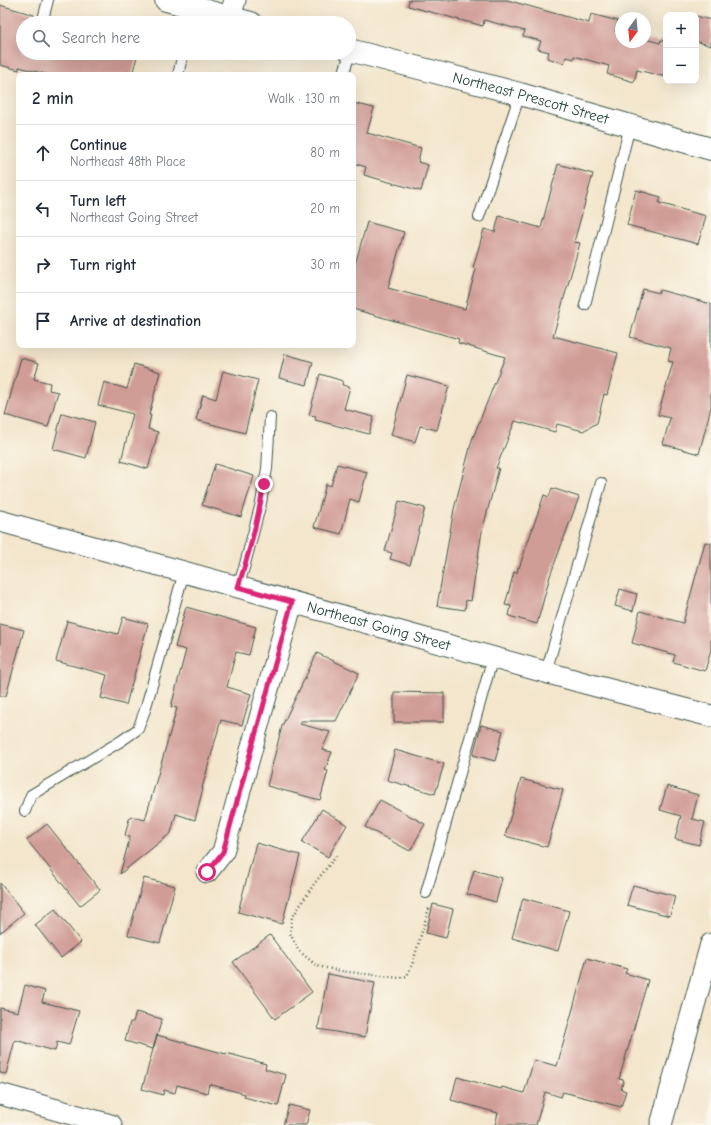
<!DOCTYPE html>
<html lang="en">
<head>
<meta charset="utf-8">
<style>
	:root { --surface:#fff; --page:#f2f2f3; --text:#1f2937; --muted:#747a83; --line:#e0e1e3 }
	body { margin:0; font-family:"Comic Neue",sans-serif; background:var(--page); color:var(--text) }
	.controls { position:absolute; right:12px; top:12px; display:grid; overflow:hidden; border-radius:8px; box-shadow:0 4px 16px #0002 }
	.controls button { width:36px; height:36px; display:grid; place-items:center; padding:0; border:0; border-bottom:1px solid var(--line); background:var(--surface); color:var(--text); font:20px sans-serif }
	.compass { position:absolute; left:615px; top:12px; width:36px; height:36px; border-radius:50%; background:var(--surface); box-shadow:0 4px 16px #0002; rotate:195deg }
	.stop { position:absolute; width:12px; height:12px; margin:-9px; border:3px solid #db2777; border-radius:50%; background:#fff }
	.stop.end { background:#db2777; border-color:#fff; box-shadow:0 1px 4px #0008 }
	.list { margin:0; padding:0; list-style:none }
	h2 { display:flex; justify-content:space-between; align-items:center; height:52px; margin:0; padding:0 16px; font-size:17px }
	h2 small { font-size:13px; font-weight:400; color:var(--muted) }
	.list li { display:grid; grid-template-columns:26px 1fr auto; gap:12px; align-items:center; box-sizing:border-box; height:56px; padding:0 16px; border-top:1px solid var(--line) }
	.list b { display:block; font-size:15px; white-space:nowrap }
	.list p { margin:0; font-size:13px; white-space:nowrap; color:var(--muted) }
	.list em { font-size:13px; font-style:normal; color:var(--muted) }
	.icon { flex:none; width:22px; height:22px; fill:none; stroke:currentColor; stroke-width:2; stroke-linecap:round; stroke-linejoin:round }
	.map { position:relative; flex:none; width:711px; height:1125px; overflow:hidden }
	.search { position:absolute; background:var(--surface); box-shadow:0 4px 16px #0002; left:16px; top:16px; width:340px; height:44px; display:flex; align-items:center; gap:10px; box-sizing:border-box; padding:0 14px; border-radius:22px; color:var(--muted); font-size:15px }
	.panel { position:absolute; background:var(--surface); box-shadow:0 4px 16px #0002; left:16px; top:72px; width:340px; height:276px; border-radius:8px }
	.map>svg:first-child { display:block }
	.building { fill:#d09c96 }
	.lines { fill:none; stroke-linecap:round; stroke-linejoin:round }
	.service-casing { stroke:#3f564b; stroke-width:12 }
	.minor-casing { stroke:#3f564b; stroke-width:23 }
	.tertiary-casing { stroke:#3f564b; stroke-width:24 }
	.path { stroke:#3f564b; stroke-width:2.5; stroke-dasharray:1 3; stroke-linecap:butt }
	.service { stroke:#fff; stroke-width:10 }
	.minor { stroke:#fff; stroke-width:21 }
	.tertiary { stroke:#fff; stroke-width:22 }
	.route { stroke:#db2777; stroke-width:5 }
	.labels { text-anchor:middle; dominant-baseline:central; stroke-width:3.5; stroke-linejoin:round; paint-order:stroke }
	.street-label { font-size:15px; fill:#1f3d34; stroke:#fbf7ec }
</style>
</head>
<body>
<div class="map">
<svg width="711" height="1125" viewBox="0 0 711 1125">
	<rect width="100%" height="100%" fill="#fbf7ec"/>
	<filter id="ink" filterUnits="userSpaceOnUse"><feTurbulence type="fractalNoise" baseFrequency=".025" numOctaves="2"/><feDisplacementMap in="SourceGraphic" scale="8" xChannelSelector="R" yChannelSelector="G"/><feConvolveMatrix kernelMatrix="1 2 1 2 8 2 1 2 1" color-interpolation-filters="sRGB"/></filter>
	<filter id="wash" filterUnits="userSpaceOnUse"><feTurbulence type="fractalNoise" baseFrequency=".012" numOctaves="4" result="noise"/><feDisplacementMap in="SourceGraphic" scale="16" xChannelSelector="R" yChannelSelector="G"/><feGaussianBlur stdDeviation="0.9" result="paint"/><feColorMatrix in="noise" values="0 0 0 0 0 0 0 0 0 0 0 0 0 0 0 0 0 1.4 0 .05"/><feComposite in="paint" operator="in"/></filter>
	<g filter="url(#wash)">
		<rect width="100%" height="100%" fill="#f3e6cc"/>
		<g id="blocks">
			<g class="building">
				<path d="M409,0h98l82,23 2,-9 27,7 -3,10 6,1v10h24v-3l15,4 1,-3 5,1v36l-29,-7 -3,12 -27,-8 2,-8 -35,-10v3l-8,-2 -2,6 -17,-5 2,-6 -11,-3 3,-8 -18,-5 2,-5 -41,-11 -1,6 -75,-20z"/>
				<path d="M0,5l34,10 -2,8h-9v30h115l-6,22h-83l-30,-8v3l-19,-5z"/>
				<path d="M696,16l15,4v26l-15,-5z"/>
				<path d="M353,103l21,5 -7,25 54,15 -3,14 10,3 -7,26 -57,-16 2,-8 -13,-4z"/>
				<path d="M558,164l35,10 -19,68 6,1 -27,93 65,17 -11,42 -3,-1 -7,29 -14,8 -26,-7 -2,8 -40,-11 -19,47h3l-17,63 -11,70 -5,-1 -1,10 -28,-4 17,-97 18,-69 33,-83 -47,-14 1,-4 -106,-30v-37l14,-50 37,10 -16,56 77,21 11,-40 -3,-1 11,-39 11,3 4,-16 42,12z"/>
				<path d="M636,190l25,7 -2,6 47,13 -8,28 -71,-19z"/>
				<path d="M643,289l16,4 1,-3 51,14v103l-12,47 -36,-10 7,-26 -12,-3 15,-53 -5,-1 3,-13 -41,-11z"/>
				<path d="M285,354l28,8 -6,23 -28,-7z"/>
				<path d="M21,358l18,5 -5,16 16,4 -1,7 9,2 -10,35 -43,-12z"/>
				<path d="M134,364l26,8 -11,43h2l-3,14 10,3 -10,37 -27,-8 12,-47 -35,-9 6,-23 23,7z"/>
				<path d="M223,371l35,9 -13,53 -49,-13 7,-25 13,4z"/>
				<path d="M320,374l23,7 -1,4 8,2 -6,22 30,8 -5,17 -54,-14 1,-4 -7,-1z"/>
				<path d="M407,375l42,11 -12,44 -17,-4 -5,16 -24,-7z"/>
				<path d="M62,413l33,9 -9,36 -33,-9z"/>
				<path d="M215,464l39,12 -13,41 -39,-12z"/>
				<path d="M337,464l30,8 -8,30 -9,-3 -9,35 -27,-7 12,-43 5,2z"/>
				<path d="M552,488l27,9 -29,79 -13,48 -28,-8 2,-10 -6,-1 9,-33 3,1 1,-6 1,1 25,-73 5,2z"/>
				<path d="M399,501l26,7 -15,57 -20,-6 2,-6 -7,-2z"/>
				<path d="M705,542l6,1v107l-6,21 -32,-9 2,-7 -43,-12 8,-32 43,12z"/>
				<path d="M620,589l17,5 -4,17 -18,-5z"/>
				<path d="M186,607l70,20 -7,28 -13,-3 -9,35 24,7 -9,31 -21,-5 -19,68h1l-8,32 -19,-6 -5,19 -51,41 10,-37 -5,-2 5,-19 15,4 32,-112 -6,-1 15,-57 -11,-3z"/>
				<path d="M123,617l25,7 -22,81 -25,-7 6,-23 -51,-14 11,-40 51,13z"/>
				<path d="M0,624l24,6 -18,66h-6z"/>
				<path d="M317,653l42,20 -23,48h-36v3l30,8 -8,18 10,2 -7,18 3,1 -8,29 -53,-14 15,-60z"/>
				<path d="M394,692l50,1v29h-50z"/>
				<path d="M481,725l22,6 -8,30 -22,-6z"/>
				<path d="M395,750l49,14 -9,30 -48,-14z"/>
				<path d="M521,779l42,11 -16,57 -42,-11z"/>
				<path d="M667,786l31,9 -6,24 13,3 -6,23 -24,-6 6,-23 -21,-6z"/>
				<path d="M380,800l45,24 -15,27 -45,-24z"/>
				<path d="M322,809l25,16 -19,32 -26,-15z"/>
				<path d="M47,824l53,66 -20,16 -53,-66z"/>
				<path d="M256,843l44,12 -18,69 -44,-12z"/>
				<path d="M474,870l28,8 -6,24 -29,-8z"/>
				<path d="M144,878l31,8 -15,57 -32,-8z"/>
				<path d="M0,883l24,30 -24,20z"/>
				<path d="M633,885l42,11 -5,20 -43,-11z"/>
				<path d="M523,898l46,13 -11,40 -46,-13z"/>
				<path d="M433,904l20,5 -7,29 -20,-5z"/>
				<path d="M55,909l26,33 -20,16 -26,-33z"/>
				<path d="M270,935l42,57 -37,27 -42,-57z"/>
				<path d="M587,958l40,11 -2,4 23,7 -29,99 5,1 -3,9 5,2 -5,16 -58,-15 -2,5 -16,-5 -9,33h-41l3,-12 -47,-13 6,-23 44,12 1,-2 22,6 10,-33 23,6z"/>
				<path d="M328,974l47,9 -10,54 -47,-8z"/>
				<path d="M25,985l20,6 -3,11 37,9 -10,34 -12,-3 -2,9 -40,-11 -9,34 -6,-1v-65l18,4z"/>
				<path d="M136,1012l26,7 -9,30 -28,-8 5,-19h3z"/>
				<path d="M157,1035l69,19v-1l40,11 -1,5 21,6 -8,31 -34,-9 1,-3 -36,-10 -2,9 -30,-8 -2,8 -11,-3 -1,5 -21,-6z"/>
				<path d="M289,1105l21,5 -4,15h-23z"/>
			</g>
		</g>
	</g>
	<g filter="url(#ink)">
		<use href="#blocks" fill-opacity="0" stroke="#3f564b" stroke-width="1"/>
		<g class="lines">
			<g class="service-casing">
				<g id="service">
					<path d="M42,23l6,-23"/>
					<path d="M191,23l4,-15"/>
					<path d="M178,75l5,-22"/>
					<path d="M343,75l8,-24"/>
					<path d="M479,217l41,-123"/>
					<path d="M585,305l45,-179"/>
					<path d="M238,587l6,-19 17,-65 3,-18 3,-16 3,-52"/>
					<path d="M546,672l55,-189"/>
					<path d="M25,811l6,-16 90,-54 17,-12 7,-19 39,-138"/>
					<path d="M426,893l67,-236"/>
				</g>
			</g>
			<g class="minor-casing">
				<g id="minor">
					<path d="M230,17l5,-17"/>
					<path id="s1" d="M0,521l588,163 123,32"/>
					<path d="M207,872l16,-20 69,-250"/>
					<path d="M0,1094l111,31"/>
					<path d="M661,1125l50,-181"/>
				</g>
			</g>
			<g class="tertiary-casing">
				<g id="tertiary">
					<path d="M166,0l85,23"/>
					<path id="s2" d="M349,50l171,44 191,55"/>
				</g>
			</g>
			<path class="path" d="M336,856l-22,28 -22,34 -2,15 8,17 19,16 23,5 59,7 8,-2 6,-14 16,-54"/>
			<use href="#service" class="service"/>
			<use href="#minor" class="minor"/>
			<use href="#tertiary" class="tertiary"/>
		</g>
	</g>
	<g class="lines" filter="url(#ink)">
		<path class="route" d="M207,872l16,-20 69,-250 -54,-15c11,-33 20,-68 26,-103"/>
	</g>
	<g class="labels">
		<g class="street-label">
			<text stroke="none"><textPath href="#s2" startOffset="188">Northeast Prescott Street</textPath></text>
			<text stroke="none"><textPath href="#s1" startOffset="393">Northeast Going Street</textPath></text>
		</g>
	</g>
</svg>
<div class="controls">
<button>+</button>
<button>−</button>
</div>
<svg class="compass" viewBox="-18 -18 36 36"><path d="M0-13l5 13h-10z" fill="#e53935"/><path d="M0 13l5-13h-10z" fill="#747a83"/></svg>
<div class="stop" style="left:207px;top:872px"></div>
<div class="stop end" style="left:264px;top:484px"></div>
<div class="search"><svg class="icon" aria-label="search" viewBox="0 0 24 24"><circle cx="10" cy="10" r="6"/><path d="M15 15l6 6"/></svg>Search here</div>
<section class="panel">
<h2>2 min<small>Walk · 130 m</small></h2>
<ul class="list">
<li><svg class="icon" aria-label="ahead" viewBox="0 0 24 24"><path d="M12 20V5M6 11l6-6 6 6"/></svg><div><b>Continue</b><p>Northeast 48th Place</p></div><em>80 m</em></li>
<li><svg class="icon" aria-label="left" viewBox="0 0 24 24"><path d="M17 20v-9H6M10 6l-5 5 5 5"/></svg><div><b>Turn left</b><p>Northeast Going Street</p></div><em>20 m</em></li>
<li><svg class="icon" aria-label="right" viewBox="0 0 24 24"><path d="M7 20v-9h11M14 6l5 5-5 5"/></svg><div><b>Turn right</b></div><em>30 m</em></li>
<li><svg class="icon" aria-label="arrive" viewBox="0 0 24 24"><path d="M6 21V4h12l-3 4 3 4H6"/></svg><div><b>Arrive at destination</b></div></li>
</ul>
</section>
</div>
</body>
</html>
